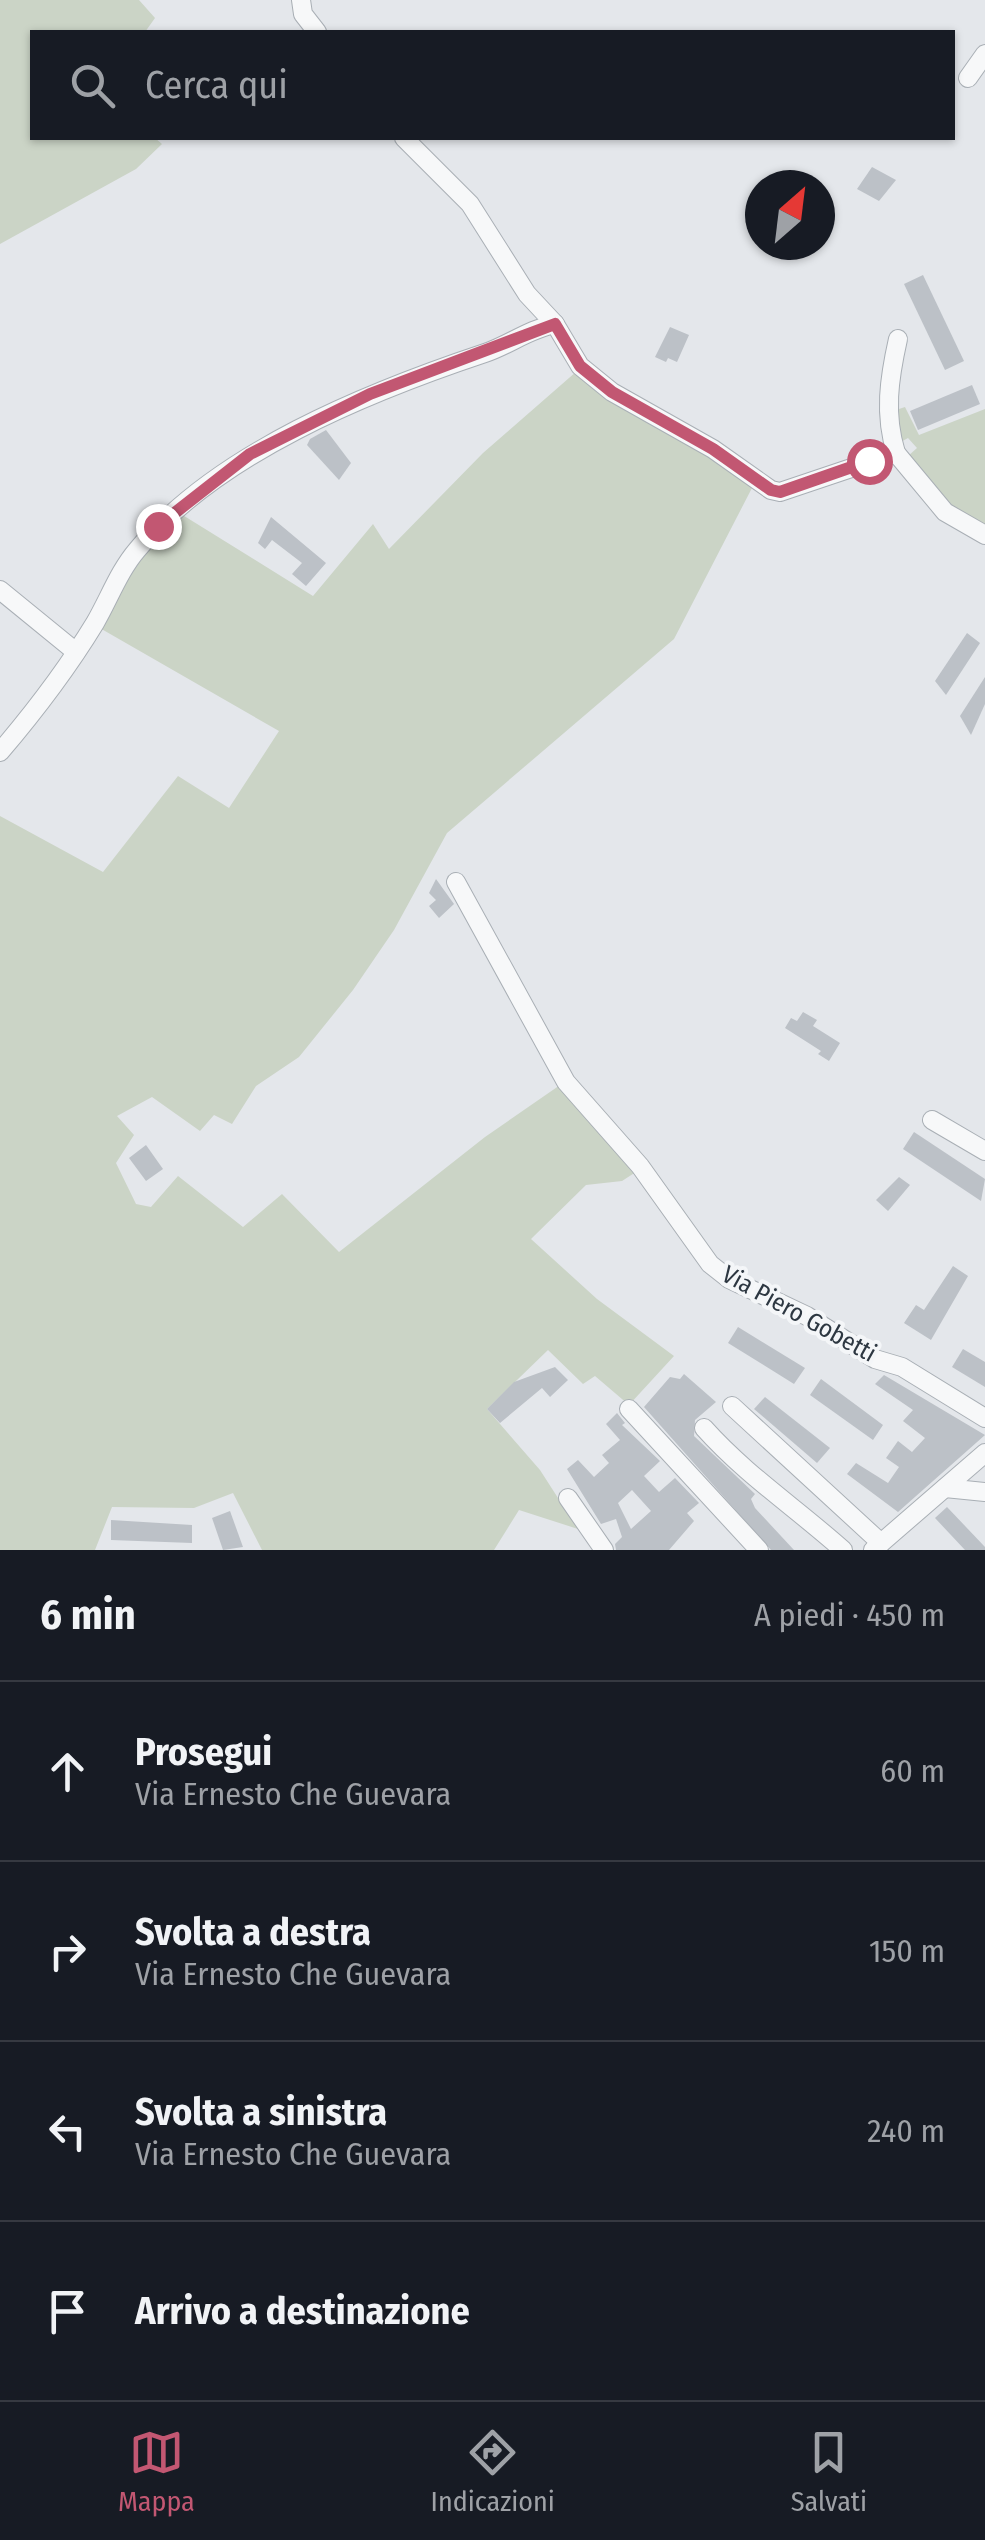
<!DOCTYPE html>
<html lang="it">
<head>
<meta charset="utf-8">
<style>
	:root { --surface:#171b24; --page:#20242c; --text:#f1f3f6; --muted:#9ea1a6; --line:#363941; --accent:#c25772 }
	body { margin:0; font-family:"Fira Sans Condensed",sans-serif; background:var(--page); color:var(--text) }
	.compass { position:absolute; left:745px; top:170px; width:90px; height:90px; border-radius:50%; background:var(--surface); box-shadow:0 2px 8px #0004; rotate:28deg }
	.stop { position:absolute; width:30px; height:30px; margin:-22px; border:8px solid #c25772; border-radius:50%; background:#fff }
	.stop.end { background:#c25772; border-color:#fff; box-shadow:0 2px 10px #0008 }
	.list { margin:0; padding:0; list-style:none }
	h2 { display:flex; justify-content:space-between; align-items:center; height:130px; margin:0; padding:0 40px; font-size:42px }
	h2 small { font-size:32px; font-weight:400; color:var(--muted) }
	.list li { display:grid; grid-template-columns:65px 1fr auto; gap:30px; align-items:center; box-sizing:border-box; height:180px; padding:0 40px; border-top:2px solid var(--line) }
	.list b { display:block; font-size:38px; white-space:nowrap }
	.list p { margin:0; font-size:32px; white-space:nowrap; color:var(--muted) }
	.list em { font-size:32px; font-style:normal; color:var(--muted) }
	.icon { flex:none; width:55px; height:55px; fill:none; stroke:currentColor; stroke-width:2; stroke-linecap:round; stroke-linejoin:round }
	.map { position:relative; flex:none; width:985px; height:1550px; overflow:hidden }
	.search { position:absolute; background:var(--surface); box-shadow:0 2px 8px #0004; left:30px; right:30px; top:30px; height:110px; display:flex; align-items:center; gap:25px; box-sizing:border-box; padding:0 35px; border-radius:0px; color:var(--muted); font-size:38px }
	.sheet { height:850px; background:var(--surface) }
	nav { display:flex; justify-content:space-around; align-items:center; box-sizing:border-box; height:140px; border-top:2px solid var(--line); background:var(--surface); font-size:28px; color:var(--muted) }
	nav a { display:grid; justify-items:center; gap:5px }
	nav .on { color:var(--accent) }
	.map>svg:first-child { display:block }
	.green { fill:#cbd4c6 }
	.building { fill:#bcc1c7; fill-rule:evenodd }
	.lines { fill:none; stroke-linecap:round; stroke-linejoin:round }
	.minor-casing { stroke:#a9afb5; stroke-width:20 }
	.minor { stroke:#f7f8f9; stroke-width:18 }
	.route { stroke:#c25772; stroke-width:12 }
	.labels { text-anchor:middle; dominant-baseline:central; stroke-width:8; stroke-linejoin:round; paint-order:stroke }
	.street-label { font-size:25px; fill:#2d3741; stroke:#f4f6f8 }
</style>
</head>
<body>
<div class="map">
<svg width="985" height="1550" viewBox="0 0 985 1550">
	<rect width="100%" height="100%" fill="#e4e7eb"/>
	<g class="green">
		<path d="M0,0h139l16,18 -10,14h-113v106h123l7,6 -26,25 -136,75z"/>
		<path d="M577,371l136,84 40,31 -79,153 -227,194 -53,97 -41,60 -54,67 -43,29 -24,38 -18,-9 -14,16 -48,-34 -35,19 17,19 -18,28 20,41 15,3 27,-31 65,51 39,-33 57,58 146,-115 78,-54 76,87 -17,11 -36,4 -55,54 66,60 77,57 -45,49 -34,-29 -12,8 -35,-34 -61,59 53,61 38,59 -59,-19 -25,40h-232l-29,-57 -39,15 -82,-1 -17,43h-95v-734l103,56 75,-96 51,32 50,-77 -181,-104 39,-71 44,-42 132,82 60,-72 16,25 94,-96z"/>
		<path d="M905,407l14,28 66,-26v120l-38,-22 -40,-50 10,-9 -9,-10 -9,5 -6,-32z"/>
	</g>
	<g class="building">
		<path d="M872,167l24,13 -17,21 -22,-12z"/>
		<path d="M923,275l41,86 -19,9 -41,-86z"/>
		<path d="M670,327l19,8 -12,27 -9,-4 -2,4 -11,-5z"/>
		<path d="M972,385l8,19 -62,26 -8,-19z"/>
		<path d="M326,430l25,33 -12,17 -32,-35 3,-6z"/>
		<path d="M271,517l55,46 -20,23 -14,-12 10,-11 -30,-23 -7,9 -7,-6z"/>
		<path d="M967,633l13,10 -34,52 -11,-14z"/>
		<path d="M985,677v27l-14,31 -11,-19z"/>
		<path d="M436,879l18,25 -15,14 -10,-12 7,-6 -7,-7z"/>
		<path d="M803,1012l14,8 -4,6 27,17 -11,18 -11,-7 3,-3 -36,-23 6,-10 6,3z"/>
		<path d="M914,1132l71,47 -4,22 -78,-52z"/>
		<path d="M146,1145l17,24 -17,12 -17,-23z"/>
		<path d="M899,1177l11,8 -22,26 -12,-11z"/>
		<path d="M953,1266l15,10 -37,64 -27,-17 12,-18 8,5z"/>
		<path d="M738,1327l67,41 -11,16 -66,-41z"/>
		<path d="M963,1349l22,13v25l-33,-20z"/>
		<path d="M555,1367l13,13 -18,17 -8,-9 -42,35 -13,-14 27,-27z"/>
		<path d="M684,1374l32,28 -21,18 -1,16 61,58 -4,5 4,9 39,42h-23l-127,-143 26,-30 10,2z"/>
		<path d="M884,1375l101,60 -87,77 -51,-38 9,-11 32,20 11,-16 -13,-9 12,-17 14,11 13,-14 -22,-17 10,-11 -38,-26z"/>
		<path d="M821,1379l62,46 -10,15 -63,-45z"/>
		<path d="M765,1397l65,51 -13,15 -63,-54z"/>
		<path d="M617,1413l8,10 -3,2 38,36 -16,15 15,16 16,-14 24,25 -12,10 7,8 -25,29h-53l-1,-6 7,-7 -6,-18 -15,5 -34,-55 11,-9 16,17 15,-14 -7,-8 18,-15 -14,-16zM632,1490l19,21 -20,18 -13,-26z"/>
		<path d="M947,1507l38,40v3h-20l-30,-32z"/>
		<path d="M230,1511l13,36 -20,3 -11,-32z"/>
		<path d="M111,1520l81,5v18l-81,-3z"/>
	</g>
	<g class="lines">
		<g class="minor-casing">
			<g id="minor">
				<path d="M301,0l2,14 14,18"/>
				<path d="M968,78l17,-24"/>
				<path d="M404,138l66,66 57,90 28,30"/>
				<path d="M896,453c-12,-39 -7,-74 2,-114"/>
				<path d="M0,590l76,62"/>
				<path d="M0,752c35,-41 67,-83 95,-129 14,-24 24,-52 42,-73 80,-97 231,-158 348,-197 24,-8 44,-24 70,-29l25,42 32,26 101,57 58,41 9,2 116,-39 49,59 40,23"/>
				<path d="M456,882l110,200 74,84 70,98 19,15 78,37 68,43 27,8 83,51"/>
				<path d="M932,1120l53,31"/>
				<path d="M732,1406l149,137"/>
				<path d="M629,1409l130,141"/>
				<path d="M704,1428c42,47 92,80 139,122"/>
				<path d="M945,1488l40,4"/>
				<path d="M568,1498l36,52"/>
				<path d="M873,1550l112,-97"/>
			</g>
		</g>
		<use href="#minor" class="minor"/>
	</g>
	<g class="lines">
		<path class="route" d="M158,526l92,-72 120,-60 185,-70 25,42 32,26 101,57 58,41 9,2 89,-31"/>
	</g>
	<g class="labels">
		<g class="street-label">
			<text transform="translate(799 1314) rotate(29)">Via Piero Gobetti</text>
		</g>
	</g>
</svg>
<svg class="compass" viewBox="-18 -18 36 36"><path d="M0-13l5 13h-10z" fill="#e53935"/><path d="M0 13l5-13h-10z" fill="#9ea1a6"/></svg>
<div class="stop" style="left:869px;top:461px"></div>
<div class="stop end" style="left:158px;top:526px"></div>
<div class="search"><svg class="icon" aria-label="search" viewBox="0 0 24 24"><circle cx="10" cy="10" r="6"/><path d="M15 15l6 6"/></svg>Cerca qui</div>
</div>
<section class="sheet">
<h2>6 min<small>A piedi · 450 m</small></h2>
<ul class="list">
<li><svg class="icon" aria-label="ahead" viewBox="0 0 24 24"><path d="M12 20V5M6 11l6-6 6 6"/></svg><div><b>Prosegui</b><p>Via Ernesto Che Guevara</p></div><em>60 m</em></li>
<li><svg class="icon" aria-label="right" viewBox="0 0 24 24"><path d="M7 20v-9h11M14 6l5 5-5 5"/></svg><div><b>Svolta a destra</b><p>Via Ernesto Che Guevara</p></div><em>150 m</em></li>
<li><svg class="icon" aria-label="left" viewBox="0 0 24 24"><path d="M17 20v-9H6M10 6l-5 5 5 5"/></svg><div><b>Svolta a sinistra</b><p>Via Ernesto Che Guevara</p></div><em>240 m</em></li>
<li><svg class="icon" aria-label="arrive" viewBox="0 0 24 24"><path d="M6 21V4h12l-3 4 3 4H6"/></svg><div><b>Arrivo a destinazione</b></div></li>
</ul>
</section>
<nav>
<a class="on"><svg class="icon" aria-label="map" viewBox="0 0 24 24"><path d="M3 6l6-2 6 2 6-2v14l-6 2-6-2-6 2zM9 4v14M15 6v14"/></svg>Mappa</a>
<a><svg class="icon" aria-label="directions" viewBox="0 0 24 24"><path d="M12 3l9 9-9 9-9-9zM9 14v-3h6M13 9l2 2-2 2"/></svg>Indicazioni</a>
<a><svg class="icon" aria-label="saved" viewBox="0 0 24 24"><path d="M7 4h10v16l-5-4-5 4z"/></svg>Salvati</a>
</nav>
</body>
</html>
